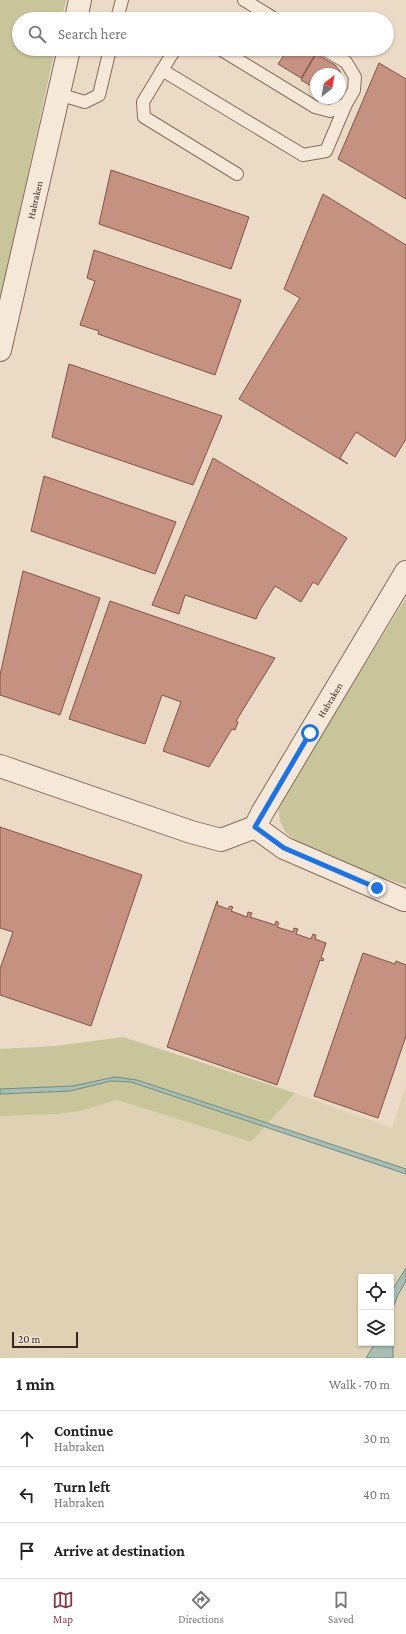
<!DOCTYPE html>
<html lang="en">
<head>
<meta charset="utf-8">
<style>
	:root { --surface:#fff; --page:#f2f2f2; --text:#222; --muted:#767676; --line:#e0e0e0; --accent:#8e3343 }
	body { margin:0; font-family:"Crimson Pro",serif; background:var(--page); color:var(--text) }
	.controls { position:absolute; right:12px; bottom:12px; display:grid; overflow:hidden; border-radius:0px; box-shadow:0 1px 3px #0004 }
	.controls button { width:36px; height:36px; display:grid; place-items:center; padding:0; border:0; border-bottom:1px solid var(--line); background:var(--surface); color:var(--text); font:20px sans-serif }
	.compass { position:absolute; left:310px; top:68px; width:36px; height:36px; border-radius:50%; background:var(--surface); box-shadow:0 1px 3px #0004; rotate:31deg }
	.scale { position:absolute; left:12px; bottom:10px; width:66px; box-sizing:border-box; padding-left:4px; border:2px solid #362720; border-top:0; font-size:11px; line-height:14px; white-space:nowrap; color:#362720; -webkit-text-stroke:3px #f2e5d5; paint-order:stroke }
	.stop { position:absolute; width:12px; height:12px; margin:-9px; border:3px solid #1a73e8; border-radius:50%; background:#fff }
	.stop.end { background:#1a73e8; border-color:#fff; box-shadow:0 1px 4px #0008 }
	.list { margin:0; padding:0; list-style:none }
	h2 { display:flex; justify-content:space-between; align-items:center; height:52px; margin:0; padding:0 16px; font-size:17px }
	h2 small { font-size:13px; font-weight:400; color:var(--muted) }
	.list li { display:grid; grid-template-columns:26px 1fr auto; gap:12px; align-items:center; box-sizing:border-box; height:56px; padding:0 16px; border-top:1px solid var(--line) }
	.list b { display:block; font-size:15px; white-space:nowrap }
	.list p { margin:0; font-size:13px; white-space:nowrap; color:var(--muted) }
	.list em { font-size:13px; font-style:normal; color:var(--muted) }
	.icon { flex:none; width:22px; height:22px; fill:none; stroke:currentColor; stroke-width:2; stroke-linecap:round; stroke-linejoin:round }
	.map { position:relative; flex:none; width:406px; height:1358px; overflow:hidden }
	.search { position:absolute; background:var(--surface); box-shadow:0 1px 3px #0004; left:12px; right:12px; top:12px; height:44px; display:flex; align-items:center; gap:10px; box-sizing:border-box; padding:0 14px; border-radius:22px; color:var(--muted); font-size:15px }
	.sheet { height:220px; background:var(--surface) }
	nav { display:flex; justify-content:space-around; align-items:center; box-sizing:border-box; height:56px; border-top:1px solid var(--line); background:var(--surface); font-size:11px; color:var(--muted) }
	nav a { display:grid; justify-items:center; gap:2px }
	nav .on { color:var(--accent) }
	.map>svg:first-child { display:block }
	.farmland { fill:#dfd1b4 }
	.green { fill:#c8c59b }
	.water { fill:#a7beb4; stroke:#6f8c80 }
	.building { fill:#c59180; stroke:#815345 }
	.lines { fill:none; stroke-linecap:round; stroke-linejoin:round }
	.lane-casing { stroke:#846c5d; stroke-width:14 }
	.street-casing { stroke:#846c5d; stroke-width:24 }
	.lane { stroke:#f6e8d9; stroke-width:12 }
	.street { stroke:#f6e8d9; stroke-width:22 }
	.route { stroke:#1a73e8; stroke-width:5 }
	.labels { text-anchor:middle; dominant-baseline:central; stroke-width:3; stroke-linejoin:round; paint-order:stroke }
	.street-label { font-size:10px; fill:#362720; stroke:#f2e5d5 }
</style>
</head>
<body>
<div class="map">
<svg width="406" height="1358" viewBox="0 0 406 1358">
	<rect width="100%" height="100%" fill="#eadac6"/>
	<g class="farmland">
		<path d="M406,1086v83l-139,-46 28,-30 97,35z"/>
		<path d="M117,1100l133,42 14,-15 142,47v94l-15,24v-15h-30v66h14l-9,15h-366v-242l58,-2 22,-3z"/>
		<path d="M406,1281v77h-13l-1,-49z"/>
	</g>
	<g class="green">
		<path d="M0,0h66l-4,19h-43v30h36l-55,253z"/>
		<path d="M406,598v287l-35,-11 -74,-33 -11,-8 -6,-12 -2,-16z"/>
		<path d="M123,1037l172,56 -44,49 -134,-42 -37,11 -22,3 -58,2v-67l56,-3z"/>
	</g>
	<g class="water">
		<path d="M115,1077l22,3 269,89v5l-275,-92 -20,-1 -41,10 -70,3v-5l73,-3z"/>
		<path d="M406,1268v13l-8,14 -7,18v-21z"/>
		<path d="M391,1318l2,6v34h-27l9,-15h16z"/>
	</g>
	<g class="building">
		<path d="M288,49h22l6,4 -15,25 -23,-14z"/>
		<path d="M316,54l19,11 5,6 2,7 -2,6v-10h-24v15l-15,-9z"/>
		<path d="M379,63l27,16v120l-68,-40z"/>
		<path d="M111,170l138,47 -18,52 -132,-45z"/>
		<path d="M323,194l83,51v194l-11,18 -39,-25 -16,26 8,6 -109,-65 61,-101 -16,-9z"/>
		<path d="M94,250l147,50 -26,75 -117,-41 1,-3 -19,-6 15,-44 -8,-3z"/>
		<path d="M69,364l153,52 -29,69 -141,-48z"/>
		<path d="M213,458l134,80 -29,47 -5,-3 -12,20 -26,-16 -15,24 -4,9 -71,-24 -6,19 -27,-9z"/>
		<path d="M44,476l132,46 -21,52 -124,-43z"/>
		<path d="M23,571l77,27 -40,117 -60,-20v-20z"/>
		<path d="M110,601l165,57 -39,63 2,1 -3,8 -3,-1 -23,38 -46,-16 18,-49 -19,-7 -17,49 -76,-25z"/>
		<path d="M0,827l142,48 -51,151 -91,-31v-26l13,-37 -13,-4z"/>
		<path d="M217,901l1,1 -1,3 11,4 2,-3 3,1 -2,4 16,6 1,-5 4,1 -2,4 25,8 1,-4 3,2 -2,4 16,5 1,-4 4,1 -2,5 15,5 2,-5 3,1 -1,4 11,4 -5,15 3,1 -1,2 -3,-1 -43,125 -110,-38z"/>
		<path d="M363,953l32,11 1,-3 10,4v71l-28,82 -64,-22z"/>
	</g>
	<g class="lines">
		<g class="lane-casing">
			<g id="lane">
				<path d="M244,0l31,19"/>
				<path d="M117,19l5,-19"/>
				<path d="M175,49l-32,53 1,15 93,57"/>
				<path d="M220,49l95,58 15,4 16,-7"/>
				<path d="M162,70l141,85 23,-4 20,-47 8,-14 1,-13 -9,-15 -22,-13"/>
				<path d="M58,94l27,8 14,-7 11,-46"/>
			</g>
		</g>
		<g class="street-casing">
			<g id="street">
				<path d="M76,19l4,-19"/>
				<path id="s1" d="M0,350l69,-301"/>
				<path id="s2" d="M0,766l191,66 30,8 34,-13 7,-14 144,-241"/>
				<path d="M255,827l29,21 120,52"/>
			</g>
		</g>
		<use href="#lane" class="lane"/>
		<use href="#street" class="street"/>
	</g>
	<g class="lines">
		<path class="route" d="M310,733l-55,94 29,21 93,40"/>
	</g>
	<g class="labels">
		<g class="street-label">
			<text stroke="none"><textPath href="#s1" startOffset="154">Habraken</textPath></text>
			<text stroke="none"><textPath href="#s2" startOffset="417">Habraken</textPath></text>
		</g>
	</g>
</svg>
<div class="controls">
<button><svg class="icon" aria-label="locate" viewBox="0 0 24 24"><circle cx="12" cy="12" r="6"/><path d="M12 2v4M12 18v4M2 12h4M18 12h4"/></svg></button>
<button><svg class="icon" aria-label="layers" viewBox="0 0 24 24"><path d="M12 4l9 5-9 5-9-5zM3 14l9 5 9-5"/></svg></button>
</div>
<svg class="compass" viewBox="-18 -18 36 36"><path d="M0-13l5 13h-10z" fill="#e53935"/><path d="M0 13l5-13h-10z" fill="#767676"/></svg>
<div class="scale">20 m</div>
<div class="stop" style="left:310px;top:733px"></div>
<div class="stop end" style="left:377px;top:888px"></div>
<div class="search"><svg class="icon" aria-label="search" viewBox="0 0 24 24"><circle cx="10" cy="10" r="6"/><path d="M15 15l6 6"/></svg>Search here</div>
</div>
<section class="sheet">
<h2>1 min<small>Walk · 70 m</small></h2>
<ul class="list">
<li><svg class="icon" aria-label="ahead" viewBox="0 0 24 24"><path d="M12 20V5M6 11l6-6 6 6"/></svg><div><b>Continue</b><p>Habraken</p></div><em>30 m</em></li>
<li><svg class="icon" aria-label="left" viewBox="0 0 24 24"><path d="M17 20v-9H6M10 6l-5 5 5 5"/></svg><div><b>Turn left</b><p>Habraken</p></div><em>40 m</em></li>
<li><svg class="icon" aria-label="arrive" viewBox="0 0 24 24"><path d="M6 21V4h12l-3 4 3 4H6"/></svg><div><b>Arrive at destination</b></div></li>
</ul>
</section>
<nav>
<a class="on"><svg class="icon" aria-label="map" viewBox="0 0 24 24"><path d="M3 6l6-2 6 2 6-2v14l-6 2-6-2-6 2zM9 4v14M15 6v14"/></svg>Map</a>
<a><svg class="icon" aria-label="directions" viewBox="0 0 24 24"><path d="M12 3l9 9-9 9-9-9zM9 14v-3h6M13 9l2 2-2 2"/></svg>Directions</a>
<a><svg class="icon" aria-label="saved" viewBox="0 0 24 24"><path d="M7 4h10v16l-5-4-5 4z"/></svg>Saved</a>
</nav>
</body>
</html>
